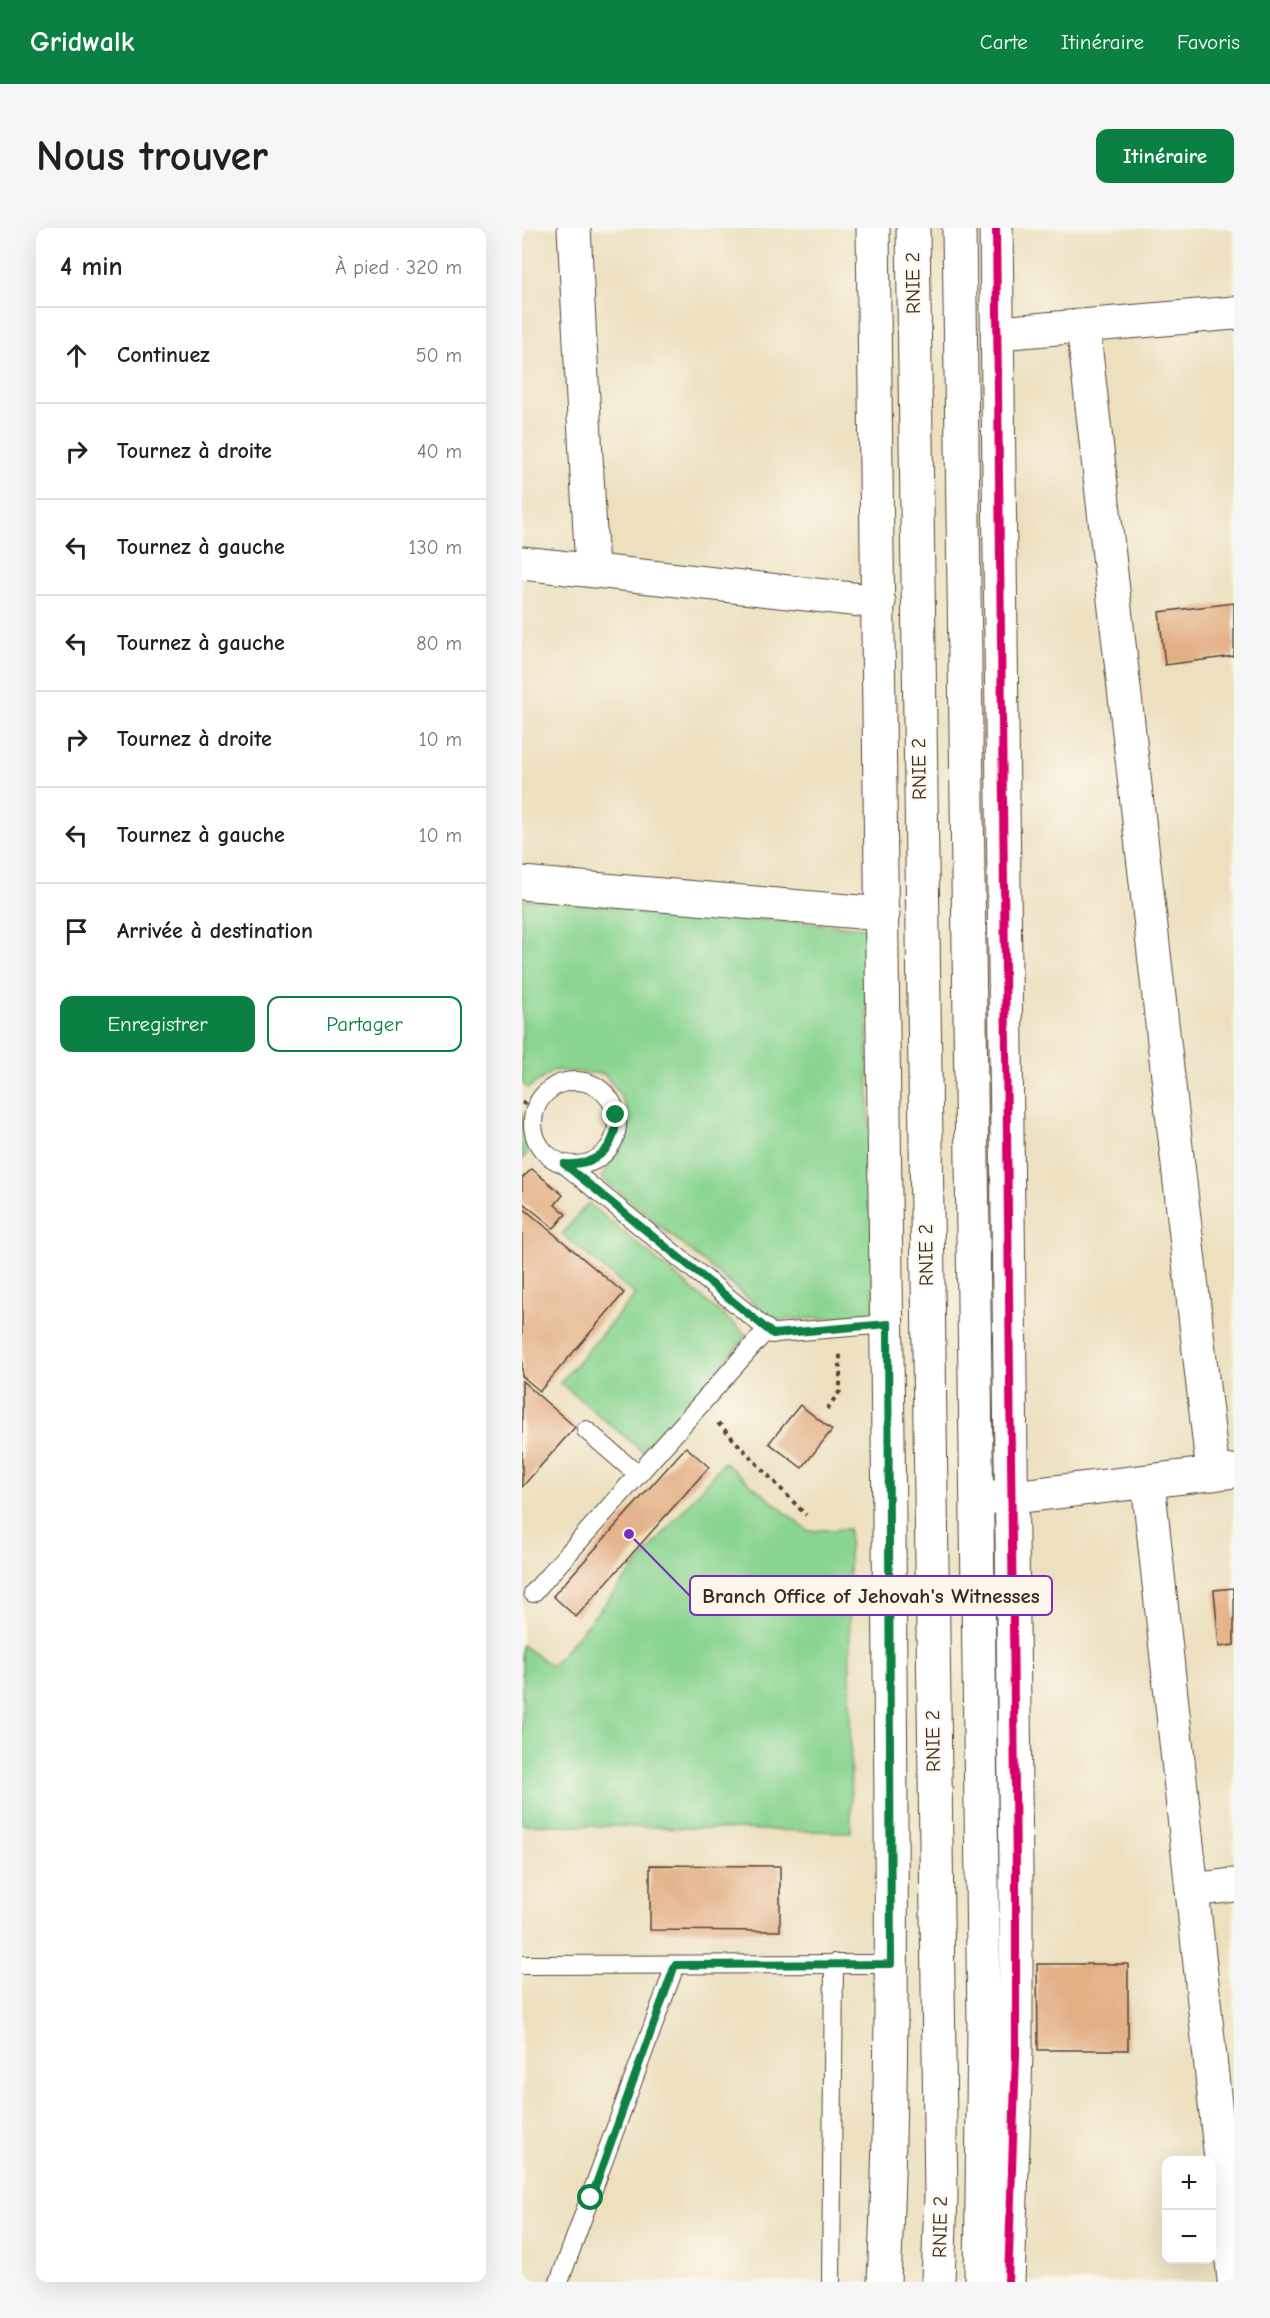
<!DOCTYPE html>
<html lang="fr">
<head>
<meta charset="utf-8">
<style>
	:root { --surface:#fff; --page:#f6f6f6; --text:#202124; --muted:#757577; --line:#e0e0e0; --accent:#0b8043 }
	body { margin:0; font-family:"Comic Neue",sans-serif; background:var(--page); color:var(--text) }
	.controls { position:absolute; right:18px; bottom:18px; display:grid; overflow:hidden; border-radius:12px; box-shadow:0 6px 24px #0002 }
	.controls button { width:54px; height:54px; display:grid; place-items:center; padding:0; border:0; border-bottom:2px solid var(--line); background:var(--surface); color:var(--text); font:30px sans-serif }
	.stop { position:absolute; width:18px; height:18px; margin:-14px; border:4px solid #0b8043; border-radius:50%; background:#fff }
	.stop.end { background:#0b8043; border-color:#fff; box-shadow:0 2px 6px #0008 }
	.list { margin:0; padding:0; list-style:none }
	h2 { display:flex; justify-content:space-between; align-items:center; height:78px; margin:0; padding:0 24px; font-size:26px }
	h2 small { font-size:20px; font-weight:400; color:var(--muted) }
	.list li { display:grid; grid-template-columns:39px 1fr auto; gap:18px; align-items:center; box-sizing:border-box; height:96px; padding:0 24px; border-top:2px solid var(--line) }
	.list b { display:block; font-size:22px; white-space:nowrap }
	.list em { font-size:20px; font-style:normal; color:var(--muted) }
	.actions { display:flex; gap:12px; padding:18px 24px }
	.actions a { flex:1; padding:14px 0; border:2px solid var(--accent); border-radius:12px; text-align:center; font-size:21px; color:var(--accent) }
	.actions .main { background:var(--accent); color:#fff }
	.icon { flex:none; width:33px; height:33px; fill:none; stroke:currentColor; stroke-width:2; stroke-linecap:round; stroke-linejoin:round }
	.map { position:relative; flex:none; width:712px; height:2054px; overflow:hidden; border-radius:12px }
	header { display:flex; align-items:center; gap:36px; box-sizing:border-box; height:84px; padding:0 30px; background:var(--accent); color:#fff }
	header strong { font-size:28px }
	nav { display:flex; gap:33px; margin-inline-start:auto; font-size:21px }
	.intro { display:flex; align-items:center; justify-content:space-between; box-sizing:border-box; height:144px; padding:0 36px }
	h1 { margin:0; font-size:42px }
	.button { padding:15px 27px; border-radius:12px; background:var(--accent); color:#fff; font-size:21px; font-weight:700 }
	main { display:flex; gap:36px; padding:0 36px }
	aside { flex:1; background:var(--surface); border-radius:12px; box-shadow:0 6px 24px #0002 }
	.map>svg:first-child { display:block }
	.green { fill:#8bd592; stroke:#638058; stroke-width:1.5 }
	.building { fill:#e3af85 }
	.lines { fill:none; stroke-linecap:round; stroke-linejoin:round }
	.lane-casing { stroke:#564536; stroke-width:20 }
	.street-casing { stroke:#564536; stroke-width:35 }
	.highway-casing { stroke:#564536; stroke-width:35 }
	.path { stroke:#564536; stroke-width:4; stroke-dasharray:4.5 4.5; stroke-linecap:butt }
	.lane { stroke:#fff; stroke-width:18 }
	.street { stroke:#fff; stroke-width:33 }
	.highway { stroke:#fff; stroke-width:33 }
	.cycleway-casing { stroke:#fbf7ec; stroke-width:11 }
	.cycleway { stroke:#d6006c; stroke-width:8 }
	.route { stroke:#0b8043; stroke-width:8 }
	.labels { text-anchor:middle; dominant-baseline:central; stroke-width:4.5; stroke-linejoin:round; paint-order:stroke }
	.street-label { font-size:20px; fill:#3b2a1e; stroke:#fbf7ec }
	.leader { fill:none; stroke:#7b2cbf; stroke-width:2 }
	.callout-dot { fill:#7b2cbf; stroke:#fbf7ec; stroke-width:2 }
	.callout { fill:#fbf7ec; stroke:#7b2cbf; stroke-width:2 }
	.callout-label { font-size:21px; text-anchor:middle; font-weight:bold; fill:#3b2a1e }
</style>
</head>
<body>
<header>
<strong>Gridwalk</strong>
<nav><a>Carte</a><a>Itinéraire</a><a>Favoris</a></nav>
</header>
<div class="intro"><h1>Nous trouver</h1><a class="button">Itinéraire</a></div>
<main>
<aside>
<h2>4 min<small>À pied · 320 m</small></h2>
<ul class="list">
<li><svg class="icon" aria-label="ahead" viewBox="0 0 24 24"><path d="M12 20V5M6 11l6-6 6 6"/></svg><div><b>Continuez</b></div><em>50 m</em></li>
<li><svg class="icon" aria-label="right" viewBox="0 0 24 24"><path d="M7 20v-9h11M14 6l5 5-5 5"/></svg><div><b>Tournez à droite</b></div><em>40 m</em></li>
<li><svg class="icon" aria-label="left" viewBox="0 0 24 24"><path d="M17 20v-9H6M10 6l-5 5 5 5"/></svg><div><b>Tournez à gauche</b></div><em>130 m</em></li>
<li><svg class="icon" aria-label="left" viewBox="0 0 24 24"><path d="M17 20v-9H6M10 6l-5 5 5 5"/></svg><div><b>Tournez à gauche</b></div><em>80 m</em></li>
<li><svg class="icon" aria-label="right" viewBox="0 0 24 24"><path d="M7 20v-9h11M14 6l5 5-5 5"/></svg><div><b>Tournez à droite</b></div><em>10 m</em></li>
<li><svg class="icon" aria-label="left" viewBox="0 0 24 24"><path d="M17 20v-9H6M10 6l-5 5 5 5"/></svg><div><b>Tournez à gauche</b></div><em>10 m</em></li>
<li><svg class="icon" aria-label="arrive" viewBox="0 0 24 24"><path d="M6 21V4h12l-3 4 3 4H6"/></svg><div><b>Arrivée à destination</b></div></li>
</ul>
<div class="actions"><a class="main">Enregistrer</a><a>Partager</a></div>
</aside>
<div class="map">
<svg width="712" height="2054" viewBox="0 0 712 2054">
	<rect width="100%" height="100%" fill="#fbf7ec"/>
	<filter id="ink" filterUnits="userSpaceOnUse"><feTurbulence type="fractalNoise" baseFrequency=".0167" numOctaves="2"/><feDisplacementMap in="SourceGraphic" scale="12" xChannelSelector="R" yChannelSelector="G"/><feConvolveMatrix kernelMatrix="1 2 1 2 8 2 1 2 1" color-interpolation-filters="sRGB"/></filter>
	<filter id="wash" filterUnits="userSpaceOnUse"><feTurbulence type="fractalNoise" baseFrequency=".008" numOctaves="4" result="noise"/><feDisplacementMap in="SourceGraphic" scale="24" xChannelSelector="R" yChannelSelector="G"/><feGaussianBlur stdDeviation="1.35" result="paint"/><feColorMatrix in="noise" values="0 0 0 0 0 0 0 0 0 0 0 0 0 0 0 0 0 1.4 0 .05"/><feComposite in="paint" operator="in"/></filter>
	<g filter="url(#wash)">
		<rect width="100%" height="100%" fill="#ece0bf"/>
		<g class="green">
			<path d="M0,671l343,29 9,388 -100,4 -173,-143c28,-47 42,-57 3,-103l-49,-4 -27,18 -6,-5z"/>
			<path d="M0,885l10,34 -10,13z"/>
			<path d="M66,975l159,132 -100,120 -87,-72 75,-88 -73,-61z"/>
			<path d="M202,1234l84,69 41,-2 2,303 -329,-8v-179l30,21z"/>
		</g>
		<g id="blocks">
			<g class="building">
				<path d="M712,375v53l-69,9 -6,-53z"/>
				<path d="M10,941l31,26 -8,10 11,9 -12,14 -32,-26v-24z"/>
				<path d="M0,979l102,86 -84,98 -18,-15z"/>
				<path d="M0,1153l53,46 -53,60z"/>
				<path d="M278,1177l32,25 -30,38 -33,-25z"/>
				<path d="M164,1219l23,20 -133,150 -23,-21z"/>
				<path d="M712,1360v57l-15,2 -5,-57z"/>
				<path d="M128,1637l130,1v65l-130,-1z"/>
				<path d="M515,1736h91v86h-90z"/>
			</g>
		</g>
	</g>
	<g filter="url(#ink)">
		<use href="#blocks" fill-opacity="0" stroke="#564536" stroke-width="1.5"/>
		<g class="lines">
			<g class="lane-casing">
				<g id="lane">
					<circle cx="53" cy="895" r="42"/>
					<path d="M42,936l209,170"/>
					<path d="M64,1202l52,45"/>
					<path d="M11,1365l230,-259 125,-10"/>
					<path d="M0,1737l369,-1"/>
					<path d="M37,2054l116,-316"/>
					<path d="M309,2054l3,-319"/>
				</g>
			</g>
			<g class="street-casing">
				<g id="street">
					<path d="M52,0l18,342"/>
					<path d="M351,0c7,430 14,860 16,1290 1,255 7,510 -5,764"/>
					<path d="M474,0l20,1641v186l-8,227"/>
					<path d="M561,98l130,1148"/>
					<path d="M476,105l236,-20"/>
					<path d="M0,335l357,39"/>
					<path d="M0,655l361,31"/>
					<path d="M626,1254l86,798"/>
					<path d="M469,1269h22l221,-26"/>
					<path d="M670,1662l42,-5"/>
				</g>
			</g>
			<g class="highway-casing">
				<g id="highway">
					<path d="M391,0l28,1968 -3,86"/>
					<path d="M437,0l25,1796 -3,258"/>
				</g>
			</g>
			<g class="path">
				<path d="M0,874l12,9"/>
				<path d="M305,1181l13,-18v-38"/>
				<path d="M196,1195l88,92"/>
			</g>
			<use href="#lane" class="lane"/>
			<use href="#street" class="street"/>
			<use href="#highway" class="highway"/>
			<g class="cycleway-casing">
				<path id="cycleway" d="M474,0l20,1641v186l-8,227"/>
			</g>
			<use href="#cycleway" class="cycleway"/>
		</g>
	</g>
	<g class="lines" filter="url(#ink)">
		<path class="route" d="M69,1970l84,-233 216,-1 -3,-640 -115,10 -209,-170c33,2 53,-16 52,-49"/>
	</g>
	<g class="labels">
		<g class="street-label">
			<text transform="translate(391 55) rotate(-91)">RNIE 2</text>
			<text transform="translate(397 541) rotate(-91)">RNIE 2</text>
			<text transform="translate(404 1027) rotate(-91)">RNIE 2</text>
			<text transform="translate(411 1513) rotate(-91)">RNIE 2</text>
			<text transform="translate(418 1999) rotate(-89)">RNIE 2</text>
		</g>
	</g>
	<path class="leader" d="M107 1306L168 1368"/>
	<circle class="callout-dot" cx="107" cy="1306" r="6"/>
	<rect class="callout" x="168" y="1348" width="362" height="39" rx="6"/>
	<g class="callout-label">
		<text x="349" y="1375">Branch Office of Jehovah's Witnesses</text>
	</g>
</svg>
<div class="controls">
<button>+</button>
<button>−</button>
</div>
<div class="stop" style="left:69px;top:1970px"></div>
<div class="stop end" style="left:94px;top:887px"></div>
</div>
</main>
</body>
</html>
